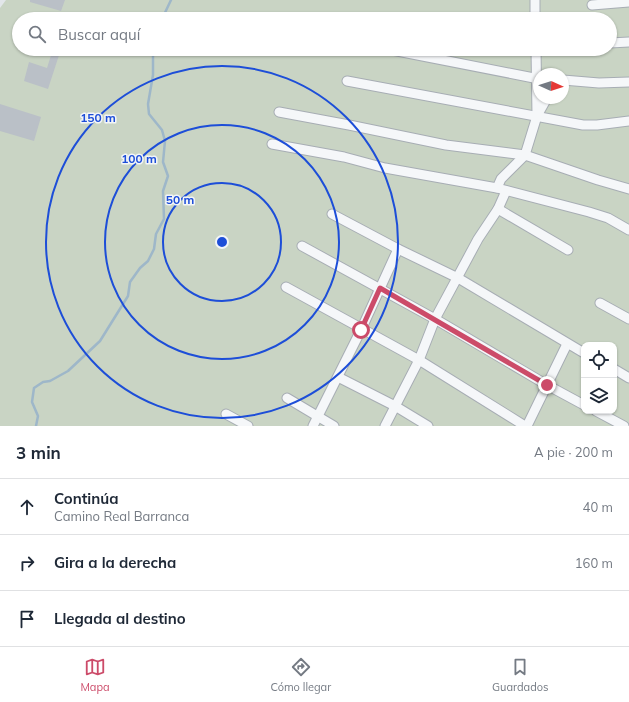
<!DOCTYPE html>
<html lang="es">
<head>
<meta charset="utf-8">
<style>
	:root { --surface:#fff; --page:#f2f2f3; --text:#1f2937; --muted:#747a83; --line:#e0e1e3; --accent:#cc4b69 }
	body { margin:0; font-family:Mulish,sans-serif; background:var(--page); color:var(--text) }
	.controls { position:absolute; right:12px; bottom:12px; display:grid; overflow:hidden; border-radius:8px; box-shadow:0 1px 3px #0004 }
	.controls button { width:36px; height:36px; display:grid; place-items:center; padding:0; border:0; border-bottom:1px solid var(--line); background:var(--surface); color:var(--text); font:20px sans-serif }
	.compass { position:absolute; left:533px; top:68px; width:36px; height:36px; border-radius:50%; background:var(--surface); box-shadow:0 1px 3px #0004; rotate:93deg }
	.stop { position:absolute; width:12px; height:12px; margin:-9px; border:3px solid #cc4b69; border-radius:50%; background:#fff }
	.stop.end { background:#cc4b69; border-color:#fff; box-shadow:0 1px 4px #0008 }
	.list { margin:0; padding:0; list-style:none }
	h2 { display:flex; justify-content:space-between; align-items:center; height:52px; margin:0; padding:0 16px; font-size:17px }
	h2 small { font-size:13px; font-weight:400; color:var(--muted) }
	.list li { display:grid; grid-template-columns:26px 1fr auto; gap:12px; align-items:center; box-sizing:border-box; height:56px; padding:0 16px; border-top:1px solid var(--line) }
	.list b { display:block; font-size:15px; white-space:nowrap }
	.list p { margin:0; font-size:13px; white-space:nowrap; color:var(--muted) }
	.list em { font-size:13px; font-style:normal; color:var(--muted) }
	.icon { flex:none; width:22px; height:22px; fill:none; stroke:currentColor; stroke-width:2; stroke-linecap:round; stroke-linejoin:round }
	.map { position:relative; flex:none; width:629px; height:426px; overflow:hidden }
	.search { position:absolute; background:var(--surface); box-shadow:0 1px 3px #0004; left:12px; right:12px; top:12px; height:44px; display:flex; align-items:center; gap:10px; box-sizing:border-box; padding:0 14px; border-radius:22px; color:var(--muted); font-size:15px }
	.sheet { height:220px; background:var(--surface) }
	nav { display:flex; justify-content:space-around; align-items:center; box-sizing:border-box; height:56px; border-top:1px solid var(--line); background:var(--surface); font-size:11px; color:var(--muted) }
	nav a { display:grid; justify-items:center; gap:2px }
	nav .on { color:var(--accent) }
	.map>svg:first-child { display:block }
	.green { fill:#c9d4c4; fill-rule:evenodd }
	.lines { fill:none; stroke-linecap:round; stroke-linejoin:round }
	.stream { stroke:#9eb7c9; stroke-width:2.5 }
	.building { fill:#bac0c7 }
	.minor-casing { stroke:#a7adb4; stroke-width:11 }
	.minor { stroke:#f5f7f9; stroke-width:9 }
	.route { stroke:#cc4b69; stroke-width:5 }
	.ring { fill:none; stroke:#1d4ed8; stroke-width:2 }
	.centre { fill:#1d4ed8; stroke:#f2f5f8; stroke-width:2 }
	.ring-label { font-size:12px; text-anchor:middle; font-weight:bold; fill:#1d4ed8; stroke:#f2f5f8; stroke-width:3; stroke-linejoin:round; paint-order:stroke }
</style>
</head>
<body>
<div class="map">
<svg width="629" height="426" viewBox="0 0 629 426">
	<rect width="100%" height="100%" fill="#e2e6ea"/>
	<path class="green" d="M6,0h623v426h-629v-418zM19,19h591v30h-591zM539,74h24v24h-24zM584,345h30v66h-30z"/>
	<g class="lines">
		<g class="stream">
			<path d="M162,19l9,-19"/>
			<path d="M36,426l2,-10 -6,-14 2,-14 9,-6 7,-1 18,-10 32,-30 28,-45 2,-14 10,-14 8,-7 6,-12 2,-15 8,-15 -1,-28 5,-15 -5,-14 2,-21 -3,-11 -13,-16 -1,-10 5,-29v-24l-2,-2"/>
		</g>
	</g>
	<g class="building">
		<path d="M30,0h35l-4,11 -31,-9z"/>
		<path d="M53,49h8l-13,40 -24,-8 5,-19 18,6z"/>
		<path d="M0,104l41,13 -7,24 -34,-10z"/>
	</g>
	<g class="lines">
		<g class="minor-casing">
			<g id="minor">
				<path d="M535,0v19"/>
				<path d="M592,5l37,-3"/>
				<path d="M610,43l19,-1"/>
				<path d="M387,49l152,30"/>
				<path d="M536,51l15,-2"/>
				<path d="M563,80l36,3 30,-1"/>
				<path d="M347,81l236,44h14l32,-4"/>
				<path d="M279,112l70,13 97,20 79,10 73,25 31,9"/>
				<path d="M538,114l9,-16"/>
				<path d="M272,144l72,13 41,11 112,20 92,24 19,6 21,12"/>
				<path d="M497,188l4,-9 24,-24 12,-39 -1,-67"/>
				<path d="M498,209l70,41"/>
				<path d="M332,214l66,35 60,29 126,75"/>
				<path d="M302,246l133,73 112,66 37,20"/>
				<path d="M286,287l133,73 106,66"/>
				<path d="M600,303l29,16"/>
				<path d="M614,369l15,9"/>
				<path d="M338,377l57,29 33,20"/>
				<path d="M287,398l47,28"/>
				<path d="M596,411l28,15"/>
				<path d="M226,414l22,12"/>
				<path d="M313,426l48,-96 37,-81"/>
				<path d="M385,426l34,-66 16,-41 43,-80 20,-30 8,-18"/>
				<path d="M527,426l40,-82"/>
			</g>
		</g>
		<use href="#minor" class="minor"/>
	</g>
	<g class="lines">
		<path class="route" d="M361,330l19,-42 167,97"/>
	</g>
	<g class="ring">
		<circle cx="222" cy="242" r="59"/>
		<circle cx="222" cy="242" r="117"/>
		<circle cx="222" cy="242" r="176"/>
	</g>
	<circle cx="222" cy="242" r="6" class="centre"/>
	<g class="ring-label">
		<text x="98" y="122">150 m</text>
		<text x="139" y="163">100 m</text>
		<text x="180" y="204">50 m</text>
	</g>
</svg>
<div class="controls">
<button><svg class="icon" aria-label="locate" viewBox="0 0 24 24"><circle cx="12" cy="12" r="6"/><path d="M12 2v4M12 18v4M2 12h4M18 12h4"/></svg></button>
<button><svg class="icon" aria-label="layers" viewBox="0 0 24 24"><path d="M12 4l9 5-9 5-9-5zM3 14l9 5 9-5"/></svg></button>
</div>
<svg class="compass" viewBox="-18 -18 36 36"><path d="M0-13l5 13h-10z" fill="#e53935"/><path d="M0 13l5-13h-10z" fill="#747a83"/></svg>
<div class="stop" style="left:361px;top:330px"></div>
<div class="stop end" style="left:547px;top:385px"></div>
<div class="search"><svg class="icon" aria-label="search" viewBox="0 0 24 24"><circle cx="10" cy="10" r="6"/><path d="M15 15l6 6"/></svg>Buscar aquí</div>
</div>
<section class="sheet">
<h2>3 min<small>A pie · 200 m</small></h2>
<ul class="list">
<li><svg class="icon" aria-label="ahead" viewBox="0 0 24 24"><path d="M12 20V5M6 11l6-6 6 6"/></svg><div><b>Continúa</b><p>Camino Real Barranca</p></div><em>40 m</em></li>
<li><svg class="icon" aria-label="right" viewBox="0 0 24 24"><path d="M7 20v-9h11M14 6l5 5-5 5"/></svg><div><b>Gira a la derecha</b></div><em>160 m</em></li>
<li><svg class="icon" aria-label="arrive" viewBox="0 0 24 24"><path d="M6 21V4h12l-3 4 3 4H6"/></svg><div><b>Llegada al destino</b></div></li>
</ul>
</section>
<nav>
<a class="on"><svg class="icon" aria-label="map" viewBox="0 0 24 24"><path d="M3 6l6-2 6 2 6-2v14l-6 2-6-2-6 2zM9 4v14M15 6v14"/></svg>Mapa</a>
<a><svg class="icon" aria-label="directions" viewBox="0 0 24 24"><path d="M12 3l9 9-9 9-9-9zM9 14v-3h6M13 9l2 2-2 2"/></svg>Cómo llegar</a>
<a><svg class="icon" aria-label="saved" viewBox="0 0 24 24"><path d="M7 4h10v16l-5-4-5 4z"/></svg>Guardados</a>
</nav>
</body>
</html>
